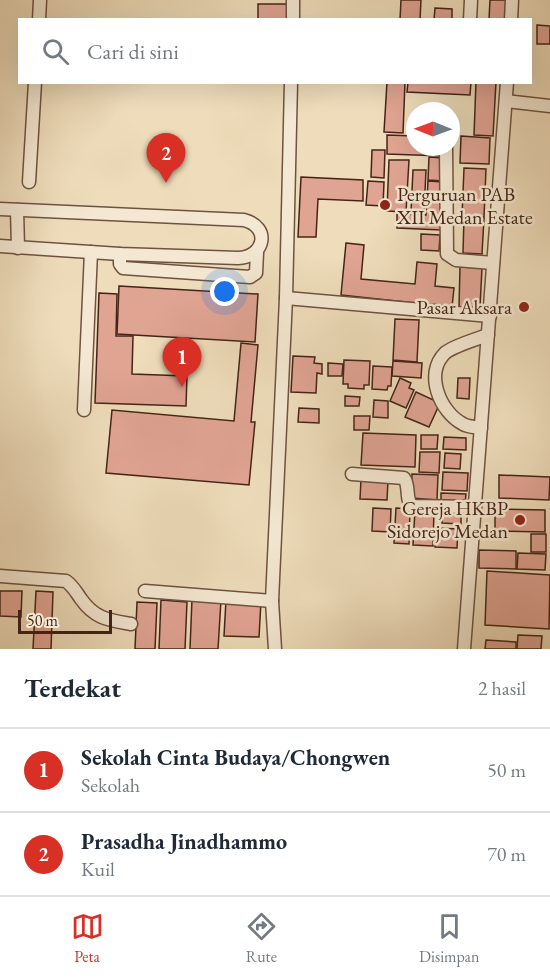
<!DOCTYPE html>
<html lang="id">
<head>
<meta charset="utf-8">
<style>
	:root { --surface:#fff; --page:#f6f6f7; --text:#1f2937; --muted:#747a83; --line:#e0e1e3; --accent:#d93025 }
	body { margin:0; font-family:"EB Garamond",serif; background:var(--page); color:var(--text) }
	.compass { position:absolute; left:406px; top:102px; width:54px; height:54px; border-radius:50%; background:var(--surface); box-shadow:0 6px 24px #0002; rotate:271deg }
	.scale { position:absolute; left:18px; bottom:15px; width:94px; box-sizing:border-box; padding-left:6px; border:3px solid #452417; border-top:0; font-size:16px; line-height:21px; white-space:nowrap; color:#452417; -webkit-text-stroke:4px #f4e8d2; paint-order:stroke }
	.you { position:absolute; left:225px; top:292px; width:21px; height:21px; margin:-15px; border:4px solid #fff; border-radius:50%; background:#1a73e8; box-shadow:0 0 0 9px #1a73e833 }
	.badge { display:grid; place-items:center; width:39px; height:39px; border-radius:50%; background:var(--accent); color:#fff; font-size:20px; font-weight:700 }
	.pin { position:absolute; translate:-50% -50px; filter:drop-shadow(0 2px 3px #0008) }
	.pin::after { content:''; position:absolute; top:32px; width:21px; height:18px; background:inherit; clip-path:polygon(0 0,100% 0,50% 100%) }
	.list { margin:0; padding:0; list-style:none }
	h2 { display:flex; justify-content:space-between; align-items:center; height:78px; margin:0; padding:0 24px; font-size:26px }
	h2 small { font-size:20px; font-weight:400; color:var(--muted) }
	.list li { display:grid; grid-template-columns:39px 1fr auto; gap:18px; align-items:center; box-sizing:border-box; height:84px; padding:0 24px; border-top:2px solid var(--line) }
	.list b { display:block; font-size:22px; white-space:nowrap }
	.list p { margin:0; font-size:20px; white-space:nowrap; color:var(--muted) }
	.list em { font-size:20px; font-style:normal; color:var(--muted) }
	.icon { flex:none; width:33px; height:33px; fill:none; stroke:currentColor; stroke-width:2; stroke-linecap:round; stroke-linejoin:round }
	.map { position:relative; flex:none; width:550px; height:649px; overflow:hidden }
	.search { position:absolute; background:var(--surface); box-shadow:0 6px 24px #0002; left:18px; right:18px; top:18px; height:66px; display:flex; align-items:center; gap:15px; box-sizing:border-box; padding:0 21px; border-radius:0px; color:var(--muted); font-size:22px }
	.sheet { height:246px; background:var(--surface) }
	nav { display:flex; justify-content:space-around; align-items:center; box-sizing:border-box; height:84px; border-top:2px solid var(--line); background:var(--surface); font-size:16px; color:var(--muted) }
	nav a { display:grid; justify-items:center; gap:3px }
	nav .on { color:var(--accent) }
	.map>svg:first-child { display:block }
	.building { fill:#e0a493; stroke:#452417; stroke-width:1.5 }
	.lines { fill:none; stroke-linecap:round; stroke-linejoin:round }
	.minor-casing { stroke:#6f5240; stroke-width:15 }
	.minor { stroke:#f4e8d2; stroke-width:12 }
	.poi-dot { fill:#8f2418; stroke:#f4e8d2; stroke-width:2 }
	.labels { text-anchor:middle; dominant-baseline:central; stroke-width:5; stroke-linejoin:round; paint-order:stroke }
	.poi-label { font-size:20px; fill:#452417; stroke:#f4e8d2; text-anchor:end }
</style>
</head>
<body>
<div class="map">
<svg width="550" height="649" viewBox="0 0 550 649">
	<rect width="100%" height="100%" fill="#eedcba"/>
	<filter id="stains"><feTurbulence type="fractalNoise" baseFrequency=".00333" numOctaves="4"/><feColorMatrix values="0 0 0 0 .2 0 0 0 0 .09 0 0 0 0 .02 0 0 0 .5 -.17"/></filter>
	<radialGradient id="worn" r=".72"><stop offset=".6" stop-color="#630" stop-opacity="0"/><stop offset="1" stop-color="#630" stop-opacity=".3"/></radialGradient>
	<g class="building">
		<path d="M401,0h20l-1,20h-20z"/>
		<path d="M490,0h17l-1,20h-17z"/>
		<rect x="258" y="4" width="31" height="16"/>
		<path d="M435,8l17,1v11h-18z"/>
		<path d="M537,25l13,1v18h-13z"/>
		<path d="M387,82h18l-2,51 -19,-1z"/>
		<path d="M408,82h63l-1,13 -63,-3z"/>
		<path d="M476,82h20l-3,54 -19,-1z"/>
		<path d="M387,135l28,1v11h28v9l-56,-2z"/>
		<path d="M461,136l29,2 -1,26 -29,-1z"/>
		<path d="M372,150h13l-1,28 -13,-1z"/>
		<path d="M429,157l14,1v23l-15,-1z"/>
		<path d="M389,160h20l-3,52 -19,-1z"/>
		<path d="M464,168l22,1 -2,48 -22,-1z"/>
		<path d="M413,170h13l-2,43 -13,-1z"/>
		<path d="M301,177l62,3v21l-45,-2 -2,38h-18z"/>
		<path d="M368,181l16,1 -1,24 -17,-1z"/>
		<path d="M428,181l15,1 -2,48 -44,-2v-14l29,1z"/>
		<path d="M464,217l20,1 -2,36 -19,-1z"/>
		<path d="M421,234l19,1 -1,16 -18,-1z"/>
		<path d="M346,243l18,2 -3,34 54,5 2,-22 20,2 -2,22 19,2 -2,19 -111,-12z"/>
		<path d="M460,267l22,1 -2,39h-21z"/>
		<path d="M119,286l139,8 -3,48 -138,-8z"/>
		<path d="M99,293l18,1 -1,42h17l-1,38 55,2 -1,30 -91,-3z"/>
		<path d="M395,319l24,1 -2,42 -24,-2z"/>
		<path d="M241,343l17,2 -7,77h4l-6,63 -143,-12 6,-63 122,11z"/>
		<path d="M293,356l22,1 -1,6 8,1v10l-5,-1 -1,20 -25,-1z"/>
		<path d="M344,360l26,1 -1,24h-5v4l-16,-1v-4h-5z"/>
		<path d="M393,361l29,2 -1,15 -29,-2z"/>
		<path d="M328,363l15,1 -1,12h-14z"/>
		<path d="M373,366l19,1 -1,19h-3l-1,4 -15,-1z"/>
		<path d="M400,378l11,5 -2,5 5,2 -8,18 -16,-7z"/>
		<path d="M458,378h12l-1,21 -12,-1z"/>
		<path d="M416,392l24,11 -11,24 -24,-10z"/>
		<path d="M345,396l15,1 -1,9h-14z"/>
		<path d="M374,400l14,1v17l-15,-1z"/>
		<path d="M299,408l20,1v14l-21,-1z"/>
		<path d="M354,416h16l-1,14h-15z"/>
		<path d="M363,433l53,2 -1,32 -54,-2z"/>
		<path d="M421,435h17l-1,14h-16z"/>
		<path d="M444,437l22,1v12l-23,-1z"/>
		<path d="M420,452h20l-1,21 -20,-1z"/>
		<path d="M445,453l16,1 -1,15 -16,-1z"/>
		<path d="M443,472l25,1 -1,18 -25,-1z"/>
		<path d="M412,474l26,1 -1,25 -26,-2z"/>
		<path d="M499,475l51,2 -1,23 -50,-2z"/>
		<path d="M361,479l27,2 -1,19 -27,-1z"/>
		<path d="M441,493l25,1 -1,10 -24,-1z"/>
		<path d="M373,508l18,1 -1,23 -18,-1z"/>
		<path d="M396,508l14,1 -1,35 -15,-1z"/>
		<path d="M495,509l50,1v22l-50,-1z"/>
		<path d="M415,510h19l-1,36 -20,-1z"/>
		<path d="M442,512l19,1v11l-19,-1z"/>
		<path d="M436,528l22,1 -1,19 -22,-1z"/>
		<rect x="531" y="534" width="15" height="18"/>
		<path d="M479,550l37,1v18l-37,-1z"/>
		<path d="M518,553l28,1 -1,16 -28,-1z"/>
		<path d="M487,571l63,4 -1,54 -64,-4z"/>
		<path d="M0,591h22l-1,26 -21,-1z"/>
		<path d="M36,591l17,1 -2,57h-18z"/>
		<path d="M192,599l29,1 -3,49h-28z"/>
		<path d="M161,600l26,2 -2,47h-26z"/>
		<path d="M226,600l35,1 -2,36 -35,-1z"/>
		<path d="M137,602l20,1 -2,46h-20z"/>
		<path d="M518,635l24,1 -1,13h-24z"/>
		<path d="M486,640l30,2v7h-31z"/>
	</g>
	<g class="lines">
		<g class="minor-casing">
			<g id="minor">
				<path d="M39,20l1,-20"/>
				<path d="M293,20v-20"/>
				<path d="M470,20l1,-20"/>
				<path d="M511,20l1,-20"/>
				<path d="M506,101l44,5"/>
				<path d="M446,147l1,107 9,6 37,3"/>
				<path d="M29,182l6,-100"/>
				<path d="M0,209l244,11c27,7 21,37 -6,38l-118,-4 -120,-8"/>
				<path d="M17,210l1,38"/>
				<path d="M120,254v10l3,4 127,9 6,-4 1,-20"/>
				<path d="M286,298l204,18"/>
				<path d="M84,410l7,-158"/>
				<path d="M481,428c-6,-1 -13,-1 -18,-4 -23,-12 -39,-50 -18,-71 8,-7 32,-14 43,-18"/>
				<path d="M352,474l52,4c6,8 1,21 8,28l63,1"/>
				<path d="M0,576l66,5c7,5 10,11 15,18 14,20 28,21 50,25"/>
				<path d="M145,591l127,10"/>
				<path d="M275,649l-3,-48 14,-303 5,-216"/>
				<path d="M464,649l43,-567"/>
			</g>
		</g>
		<use href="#minor" class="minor"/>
	</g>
	<g class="poi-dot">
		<circle cx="385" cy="205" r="6"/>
		<circle cx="524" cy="307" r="6"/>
		<circle cx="520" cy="520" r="6"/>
	</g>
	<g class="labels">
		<g class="poi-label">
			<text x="397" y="194" text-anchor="start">Perguruan PAB<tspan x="397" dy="23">XII Medan Estate</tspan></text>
			<text x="512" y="307">Pasar Aksara</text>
			<text x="508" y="508">Gereja HKBP<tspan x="508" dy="23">Sidorejo Medan</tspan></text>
		</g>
	</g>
	<rect width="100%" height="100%" filter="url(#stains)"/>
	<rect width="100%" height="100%" fill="url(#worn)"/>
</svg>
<svg class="compass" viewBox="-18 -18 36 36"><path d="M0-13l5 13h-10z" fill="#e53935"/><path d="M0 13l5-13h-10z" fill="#747a83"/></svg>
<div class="scale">50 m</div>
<div class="you"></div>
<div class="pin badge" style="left:182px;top:387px">1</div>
<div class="pin badge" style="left:166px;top:183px">2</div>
<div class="search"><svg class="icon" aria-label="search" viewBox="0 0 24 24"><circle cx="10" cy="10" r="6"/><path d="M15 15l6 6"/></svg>Cari di sini</div>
</div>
<section class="sheet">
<h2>Terdekat<small>2 hasil</small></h2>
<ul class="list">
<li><span class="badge">1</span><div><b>Sekolah Cinta Budaya/Chongwen</b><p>Sekolah</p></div><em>50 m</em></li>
<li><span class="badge">2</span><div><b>Prasadha Jinadhammo</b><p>Kuil</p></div><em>70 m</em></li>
</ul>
</section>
<nav>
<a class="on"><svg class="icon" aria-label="map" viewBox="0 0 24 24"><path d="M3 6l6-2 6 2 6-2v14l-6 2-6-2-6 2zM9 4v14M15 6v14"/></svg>Peta</a>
<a><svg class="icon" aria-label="directions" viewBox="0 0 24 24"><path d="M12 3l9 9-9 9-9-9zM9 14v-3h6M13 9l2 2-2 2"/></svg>Rute</a>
<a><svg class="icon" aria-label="saved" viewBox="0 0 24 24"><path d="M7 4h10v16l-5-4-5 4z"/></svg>Disimpan</a>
</nav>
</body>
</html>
